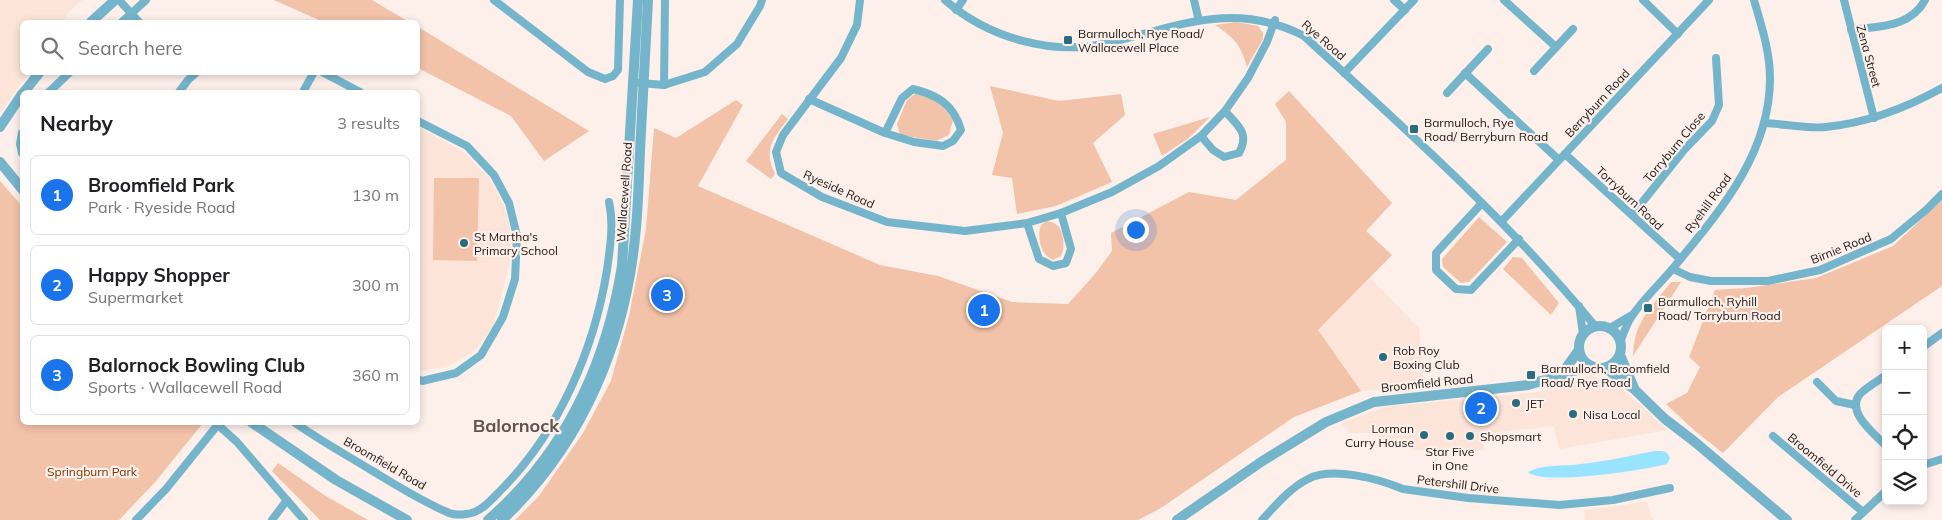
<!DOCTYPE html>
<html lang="en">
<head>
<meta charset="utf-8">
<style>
	:root { --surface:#fff; --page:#f6f6f6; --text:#202124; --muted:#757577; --line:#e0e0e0; --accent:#1a73e8 }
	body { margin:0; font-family:Mulish,sans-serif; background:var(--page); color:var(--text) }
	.controls { position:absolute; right:15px; bottom:15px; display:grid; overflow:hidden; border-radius:8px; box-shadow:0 2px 8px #0003 }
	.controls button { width:45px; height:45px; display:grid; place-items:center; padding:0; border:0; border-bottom:1px solid var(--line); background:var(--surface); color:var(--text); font:25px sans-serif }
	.you { position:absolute; left:1135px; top:229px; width:18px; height:18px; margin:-12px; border:4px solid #fff; border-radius:50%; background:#1a73e8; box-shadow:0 0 0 8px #1a73e833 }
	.badge { display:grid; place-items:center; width:32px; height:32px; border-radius:50%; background:var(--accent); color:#fff; font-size:16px; font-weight:700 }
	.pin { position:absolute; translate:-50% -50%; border:2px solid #fff; box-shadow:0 1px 5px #0006 }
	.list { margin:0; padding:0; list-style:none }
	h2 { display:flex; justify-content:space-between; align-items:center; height:65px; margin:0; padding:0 20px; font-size:21px }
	h2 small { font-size:16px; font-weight:400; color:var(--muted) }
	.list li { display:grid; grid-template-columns:32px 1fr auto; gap:15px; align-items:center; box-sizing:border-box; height:80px; margin:0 10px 10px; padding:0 10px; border:1px solid var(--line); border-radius:8px }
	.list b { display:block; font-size:19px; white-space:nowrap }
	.list p { margin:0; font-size:16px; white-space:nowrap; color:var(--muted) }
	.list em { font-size:16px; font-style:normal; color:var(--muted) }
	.icon { flex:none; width:28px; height:28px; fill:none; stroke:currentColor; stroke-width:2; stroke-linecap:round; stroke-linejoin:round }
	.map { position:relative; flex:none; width:1942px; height:520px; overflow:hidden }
	.search { position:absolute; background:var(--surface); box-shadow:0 2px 8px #0003; left:20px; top:20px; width:400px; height:55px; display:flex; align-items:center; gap:12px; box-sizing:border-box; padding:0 18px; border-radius:8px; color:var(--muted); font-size:19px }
	.panel { position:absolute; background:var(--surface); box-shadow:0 2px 8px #0003; left:20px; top:90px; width:400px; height:335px; border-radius:8px }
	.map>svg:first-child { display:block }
	.built { fill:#fce4d8 }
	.green { fill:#f2c2a9 }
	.water { fill:#98e3fe }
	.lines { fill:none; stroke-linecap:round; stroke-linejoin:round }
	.minor { stroke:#75b5cc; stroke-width:8 }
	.tertiary { stroke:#75b5cc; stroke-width:10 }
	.poi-dot { fill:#2b6b7f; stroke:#fdefe9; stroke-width:2 }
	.labels { text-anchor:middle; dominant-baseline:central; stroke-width:4.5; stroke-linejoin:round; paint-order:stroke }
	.poi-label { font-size:12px; fill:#1c1613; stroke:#fdefe9; text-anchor:start }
	.street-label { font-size:12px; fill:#1c1613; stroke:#fdefe9 }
	.park-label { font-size:12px; fill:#783605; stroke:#fdefe9 }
	.district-label { font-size:18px; font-weight:bold; fill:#62544d; stroke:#fdefe9 }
</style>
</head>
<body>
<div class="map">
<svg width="1942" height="520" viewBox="0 0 1942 520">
	<rect width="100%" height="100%" fill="#fdefe9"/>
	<g class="built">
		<path d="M0,0h82l-12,11 -8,11h-40v50l6,1 -28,40z"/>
		<path d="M418,127l46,25 25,26 14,26 7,23 1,32 -18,67 -18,24 -25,15 -28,6 -4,-1z"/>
		<path d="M1370,278l49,50 5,57 -63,6 -43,-61z"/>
		<path d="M1591,375l28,11 49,44 -109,19 -5,-23 -72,8 2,16 -21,4 -52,-5 -41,-16h-21l-8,-10 44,-16 155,-15z"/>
		<path d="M1647,502l4,15 3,3h-69l-1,-10z"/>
	</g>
	<g class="green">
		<path d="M274,0h98l37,22h-86z"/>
		<path d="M1236,22l22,4 5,7v6l-16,28c-6,-22 -12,-29 -32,-42z"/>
		<path d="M418,27l171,104 -45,30 -33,-45 -93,-48z"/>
		<path d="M990,86l69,15 62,-7 4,21 -32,28 19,39 -56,24 -39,8 -5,-36 -20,-3 11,-42z"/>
		<path d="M1289,91l103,112 -26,28 26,24 -74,75 43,61 -67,26 -133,91 -23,12h-623l24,-24 44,-63 28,-52 18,-65 17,-87 8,-101 22,10 60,-38 7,5 -45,81 182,79 58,11 74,26 56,2 28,-31 16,-22 -1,-18 78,-41 47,8 50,-40v-38l-11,-18z"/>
		<path d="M915,94c17,1 30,13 38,26l-4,15 -13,6 -36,-6 -3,-11 10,-24z"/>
		<path d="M782,114l6,5c-15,20 -25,30 -13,55l-4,5 -25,-18z"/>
		<path d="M1210,117l-21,21 -27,18 -9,-22z"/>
		<path d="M434,178h45l-2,83 -44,-1z"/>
		<path d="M0,181l22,25v216l181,1 -47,58 -37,39h-119z"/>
		<path d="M1942,200v86l-164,111 -55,56 -28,-22 -29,-27 21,-11 13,-26 -11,-10 26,-67 31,-2 70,-10 77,-32z"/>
		<path d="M1479,217l28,25 -38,40 -8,1 -18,-16 -1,-8z"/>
		<path d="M1047,221c4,1 9,2 12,6 5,7 6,22 2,29l-8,4c-13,-6 -16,-22 -12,-35z"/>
		<path d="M1513,257l9,1 37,45 -8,12 -48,-46z"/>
		<path d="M1671,282h10l-48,74c1,-35 18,-48 38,-74z"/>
		<path d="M278,463l46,32 44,25h-48l-48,-49z"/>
	</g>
	<path class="water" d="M1654,451c8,0 13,-1 16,7l-3,6c-23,6 -124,22 -139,8 14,-7 29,-6 45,-7 27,-3 54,-8 81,-14z"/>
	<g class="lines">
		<g class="minor">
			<path d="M119,0l20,22"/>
			<path d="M494,0l94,72 17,7 8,-3 5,-6 2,-70"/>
			<path d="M860,0l-3,25 -16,33 -58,77 -7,17 5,21 41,24 65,25 78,9 62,-8 34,-10 51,-21 47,-26 42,-30 24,-25 23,-33 19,-36 8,-22"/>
			<path d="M945,0c43,38 107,56 163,43 71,-17 127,-43 196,-7 101,93 204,184 291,290"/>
			<path d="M1194,0l4,17"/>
			<path d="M1394,0l11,10"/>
			<path d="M1504,0l52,47"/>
			<path d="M1643,0l35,34"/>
			<path d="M1844,0l30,118"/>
			<path d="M956,10l7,-10"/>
			<path d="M122,22l24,-22"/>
			<path d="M1851,30c27,-4 59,-2 74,-30"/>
			<path d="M1534,71l39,-42"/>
			<path d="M322,72l38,20"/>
			<path d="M1344,73l70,-73"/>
			<path d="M1465,73l94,87"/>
			<path d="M640,83l24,2 41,-13 32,-28 23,-38 2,-6"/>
			<path d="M664,85l1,-85"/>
			<path d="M49,92l21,-20"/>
			<path d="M179,92l9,-12 9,-8"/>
			<path d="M303,92l11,-20"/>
			<path d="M1447,93l41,-44"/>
			<path d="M809,99l76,34 29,9 29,4 10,-5 8,-11c-7,-25 -23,-35 -48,-41l-11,9 -17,35"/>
			<path d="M418,121l49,25 27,29 15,28 8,33 -2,43 -12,38 -22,38 -25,18 -34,8 -4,-2"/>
			<path d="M1765,123c19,1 43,6 61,4 41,-4 80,-19 116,-39"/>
			<path d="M22,133l-2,11 2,9"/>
			<path d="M1201,136l12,14 11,7 15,-4c11,-20 -1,-27 -14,-42"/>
			<path d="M1565,154l115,105"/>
			<path d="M1482,203l-46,50v17l20,19 15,1 48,-51"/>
			<path d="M1632,215l52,-65 28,-29 7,-16 -3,-47"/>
			<path d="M1502,221l207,-221"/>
			<path d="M1027,223l12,36 14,7 13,-3 5,-14 -10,-36"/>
			<path d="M1673,269l17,8 21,4h57l52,-11 71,-31 35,-29 16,-16"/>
			<path d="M1579,306l4,28"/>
			<path d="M1610,328l22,-13"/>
			<path d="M1621,340c3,-8 6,-17 11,-24 12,-18 29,-33 42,-49 46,-56 96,-113 96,-189 0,-27 -9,-53 -16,-78"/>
			<path d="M1923,347l19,-14"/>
			<path d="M1886,375c-8,6 -19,12 -26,19 -15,18 15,40 26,52"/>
			<path d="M1817,382l19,19 19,4"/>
			<path d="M294,422c25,18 51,32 77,48 25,15 50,31 76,42 5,3 14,3 19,2 15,-1 26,-15 36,-25 57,-58 92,-139 105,-219 3,-22 7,-46 2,-68"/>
			<path d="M218,425l19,17 67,78"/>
			<path d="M1773,436l90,76"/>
			<path d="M1923,465l19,-6"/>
			<path d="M136,520l30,-31 54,-67"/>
			<path d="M272,520l15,-20"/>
			<path d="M1262,520c14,-15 28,-32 46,-41 24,-13 71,0 95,10l65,9 92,7 53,-5 57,-12"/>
			<path d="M1855,520l31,-29"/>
		</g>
		<g class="tertiary">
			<path d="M91,22l24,-22"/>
			<path d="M24,92l16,-20"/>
			<path d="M0,127l22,-33"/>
			<path d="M0,162l22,27"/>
			<circle cx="1600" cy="347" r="21"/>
			<path d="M1620,355l14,33"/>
			<path d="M1605,368l29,21 31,30 30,23 92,78"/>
			<path d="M1561,375l18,-25"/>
			<path d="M251,422l85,58 71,40"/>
			<path d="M488,520c77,-67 118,-155 134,-254l16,-266"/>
			<path d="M502,520c82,-77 125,-182 134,-293 3,-31 3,-63 5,-95 2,-44 5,-88 7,-132"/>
			<path d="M1177,520l84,-58 65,-40 48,-20 154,-17 63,-19"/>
		</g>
	</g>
	<g class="poi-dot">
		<rect x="1063" y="35" width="10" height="10" rx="2.5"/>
		<rect x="1409" y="124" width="10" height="10" rx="2.5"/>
		<circle cx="464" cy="243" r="5"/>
		<rect x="1643" y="303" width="10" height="10" rx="2.5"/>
		<circle cx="1383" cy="357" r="5"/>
		<rect x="1526" y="370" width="10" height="10" rx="2.5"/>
		<circle cx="1516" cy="403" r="5"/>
		<circle cx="1573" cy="414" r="5"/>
		<circle cx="1424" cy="435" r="5"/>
		<circle cx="1450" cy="436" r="5"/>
		<circle cx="1470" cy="436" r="5"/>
	</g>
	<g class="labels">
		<g class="poi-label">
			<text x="1078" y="33">Barmulloch, Rye Road/<tspan x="1078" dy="14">Wallacewell Place</tspan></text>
			<text x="1424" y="122">Barmulloch, Rye<tspan x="1424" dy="14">Road/ Berryburn Road</tspan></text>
			<text x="474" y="236">St Martha's<tspan x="474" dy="14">Primary School</tspan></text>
			<text x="1658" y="301">Barmulloch, Ryhill<tspan x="1658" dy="14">Road/ Torryburn Road</tspan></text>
			<text x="1393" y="350">Rob Roy<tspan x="1393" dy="14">Boxing Club</tspan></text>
			<text x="1541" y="368">Barmulloch, Broomfield<tspan x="1541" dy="14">Road/ Rye Road</tspan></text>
			<text x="1526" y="403">JET</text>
			<text x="1583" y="414">Nisa Local</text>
			<text x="1414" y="428" text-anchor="end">Lorman<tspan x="1414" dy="14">Curry House</tspan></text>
			<text x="1480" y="436">Shopsmart</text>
			<text x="1450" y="451" text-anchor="middle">Star Five<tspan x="1450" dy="14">in One</tspan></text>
		</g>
		<g class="street-label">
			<text transform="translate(1324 40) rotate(41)">Rye Road</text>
			<text transform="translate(1869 56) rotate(75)">Zena Street</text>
			<text transform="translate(1597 103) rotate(-47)">Berryburn Road</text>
			<text transform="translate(1674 147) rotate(-50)">Torryburn Close</text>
			<text transform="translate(839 189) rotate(24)">Ryeside Road</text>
			<text transform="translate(624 192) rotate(-86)">Wallacewell Road</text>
			<text transform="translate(1630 198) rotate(43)">Torryburn Road</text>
			<text transform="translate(1708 203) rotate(-54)">Ryehill Road</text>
			<text transform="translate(1841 248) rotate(-22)">Birnie Road</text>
			<text transform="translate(1427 383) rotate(-6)">Broomfield Road</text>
			<text transform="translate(385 463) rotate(30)">Broomfield Road</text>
			<text transform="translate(1825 465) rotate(40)">Broomfield Drive</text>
			<text transform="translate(1458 484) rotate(7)">Petershill Drive</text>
		</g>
		<g class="park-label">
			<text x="92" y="471">Springburn Park</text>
		</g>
		<g class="district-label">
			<text x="516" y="425">Balornock</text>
		</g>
	</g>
</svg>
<div class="controls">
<button>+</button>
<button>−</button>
<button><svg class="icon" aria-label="locate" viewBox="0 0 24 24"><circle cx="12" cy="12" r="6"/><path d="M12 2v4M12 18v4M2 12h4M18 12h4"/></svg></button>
<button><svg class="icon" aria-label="layers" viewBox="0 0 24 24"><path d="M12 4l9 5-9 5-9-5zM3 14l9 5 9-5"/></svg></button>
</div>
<div class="you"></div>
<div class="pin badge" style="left:984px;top:310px">1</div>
<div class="pin badge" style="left:1481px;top:408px">2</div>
<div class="pin badge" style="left:667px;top:295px">3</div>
<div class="search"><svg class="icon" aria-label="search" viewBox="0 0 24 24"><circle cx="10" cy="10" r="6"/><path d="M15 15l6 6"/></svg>Search here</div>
<section class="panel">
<h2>Nearby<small>3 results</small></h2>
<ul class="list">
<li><span class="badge">1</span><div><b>Broomfield Park</b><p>Park · Ryeside Road</p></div><em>130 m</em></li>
<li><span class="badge">2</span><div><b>Happy Shopper</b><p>Supermarket</p></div><em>300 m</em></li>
<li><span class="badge">3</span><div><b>Balornock Bowling Club</b><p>Sports · Wallacewell Road</p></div><em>360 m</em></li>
</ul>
</section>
</div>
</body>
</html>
